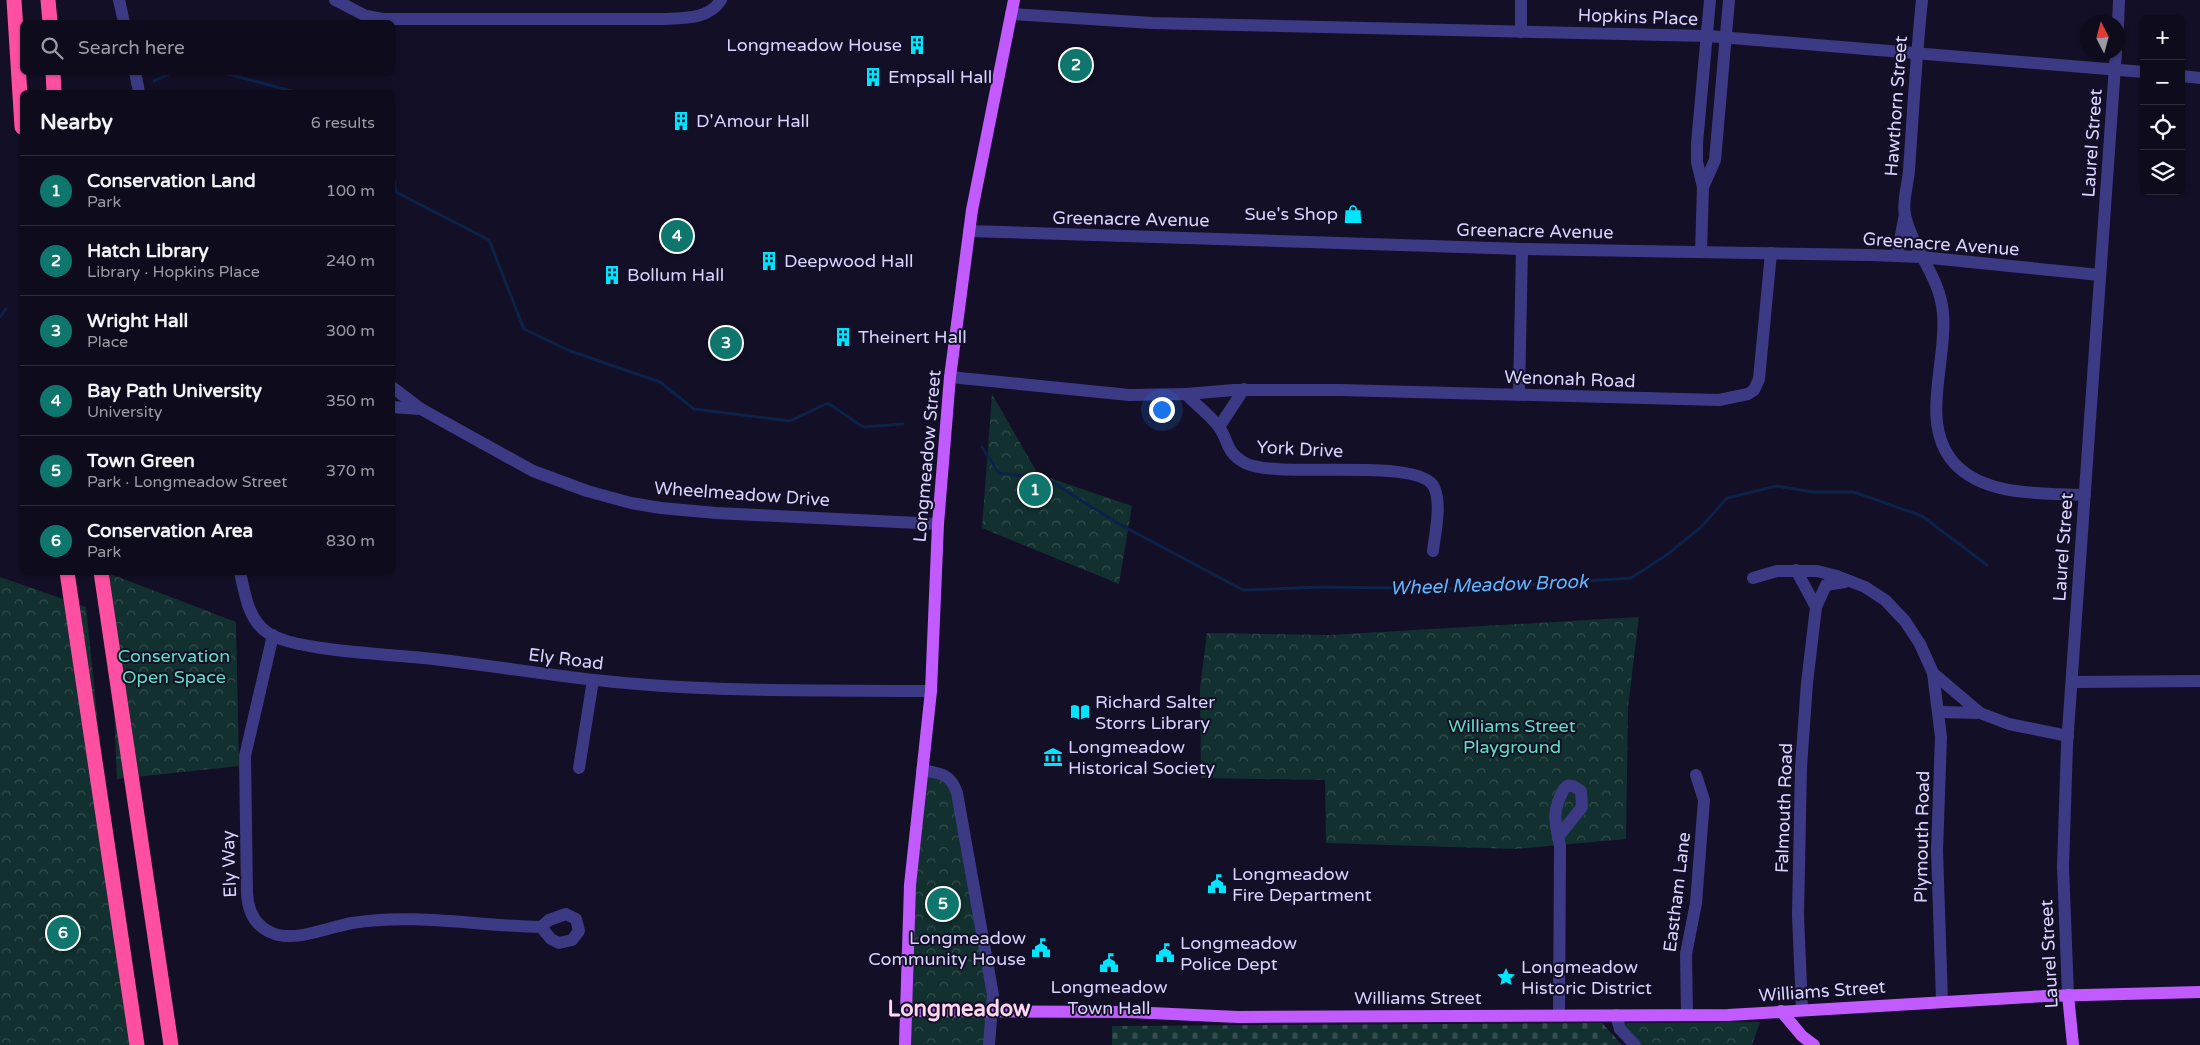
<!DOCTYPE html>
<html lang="en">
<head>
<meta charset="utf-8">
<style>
	:root { --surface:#0e0b1c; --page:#171425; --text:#f1f3f6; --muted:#9b9ba3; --line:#2e2b3b; --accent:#0f766e }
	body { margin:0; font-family:"Varela Round",sans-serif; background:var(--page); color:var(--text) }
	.controls { position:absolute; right:15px; top:15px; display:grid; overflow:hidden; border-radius:8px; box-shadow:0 1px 4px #0004 }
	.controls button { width:45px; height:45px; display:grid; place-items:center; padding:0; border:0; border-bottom:1px solid var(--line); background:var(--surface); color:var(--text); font:25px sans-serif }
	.compass { position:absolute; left:2080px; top:15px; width:45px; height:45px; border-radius:50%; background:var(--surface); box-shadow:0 1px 4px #0004; rotate:354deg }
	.you { position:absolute; left:1161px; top:409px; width:18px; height:18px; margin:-12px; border:4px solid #fff; border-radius:50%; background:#1a73e8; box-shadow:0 0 0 8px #1a73e833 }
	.badge { display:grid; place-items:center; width:32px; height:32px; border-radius:50%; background:var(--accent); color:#fff; font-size:16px; font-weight:700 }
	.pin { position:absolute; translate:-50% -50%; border:2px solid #fff; box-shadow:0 1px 5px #0006 }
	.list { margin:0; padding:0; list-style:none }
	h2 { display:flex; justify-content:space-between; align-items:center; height:65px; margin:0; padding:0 20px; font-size:21px }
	h2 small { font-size:16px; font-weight:400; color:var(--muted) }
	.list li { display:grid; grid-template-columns:32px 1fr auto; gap:15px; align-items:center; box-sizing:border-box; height:70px; padding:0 20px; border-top:1px solid var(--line) }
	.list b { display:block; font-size:19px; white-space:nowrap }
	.list p { margin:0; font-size:16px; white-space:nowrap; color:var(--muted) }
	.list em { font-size:16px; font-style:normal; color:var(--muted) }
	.icon { flex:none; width:28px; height:28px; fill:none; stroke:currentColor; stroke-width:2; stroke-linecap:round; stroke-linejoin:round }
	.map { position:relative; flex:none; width:2200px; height:1045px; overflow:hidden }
	.search { position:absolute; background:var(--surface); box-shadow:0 1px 4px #0004; left:20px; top:20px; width:375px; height:55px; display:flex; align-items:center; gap:12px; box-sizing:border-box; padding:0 18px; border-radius:8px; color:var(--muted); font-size:19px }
	.panel { position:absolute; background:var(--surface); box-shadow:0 1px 4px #0004; left:20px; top:90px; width:375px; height:485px; border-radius:8px }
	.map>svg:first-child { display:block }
	.forest { fill:url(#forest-crowns) }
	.cemetery { fill:url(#cemetery-stones) }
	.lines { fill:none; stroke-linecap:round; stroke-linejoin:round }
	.stream { stroke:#0c2248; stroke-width:3 }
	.minor { stroke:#3d3a85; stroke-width:12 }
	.major { stroke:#c25bff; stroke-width:12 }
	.highway { stroke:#ff4fa3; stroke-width:15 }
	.labels { text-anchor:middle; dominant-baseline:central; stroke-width:4; stroke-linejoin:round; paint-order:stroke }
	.street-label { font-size:18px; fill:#d9d4ff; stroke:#130f26 }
	.poi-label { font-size:18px; fill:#d9d4ff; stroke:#130f26; text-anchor:start }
	.park-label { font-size:18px; fill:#5fe0c0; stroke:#130f26 }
	.water-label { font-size:19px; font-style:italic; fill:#62b6ff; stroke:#130f26 }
	.district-label { font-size:22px; font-weight:bold; fill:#ffd6f0; stroke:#130f26 }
</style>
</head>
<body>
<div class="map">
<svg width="2200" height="1045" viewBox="0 0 2200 1045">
	<defs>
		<pattern id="forest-crowns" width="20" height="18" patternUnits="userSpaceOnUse" patternTransform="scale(1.25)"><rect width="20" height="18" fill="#12302f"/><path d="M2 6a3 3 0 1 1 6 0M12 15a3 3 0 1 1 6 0" fill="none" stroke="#344d4e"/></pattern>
		<pattern id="cemetery-stones" width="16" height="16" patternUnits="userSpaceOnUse" patternTransform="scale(1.25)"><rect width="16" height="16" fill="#12302f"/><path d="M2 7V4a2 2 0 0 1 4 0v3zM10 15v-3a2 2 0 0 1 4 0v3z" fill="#344d4e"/></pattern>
	</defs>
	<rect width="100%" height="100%" fill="#130f26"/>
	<g class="forest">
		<path d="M992,394l46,80 94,32 -13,78 -137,-56z"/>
		<path d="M108,573l128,49 3,144 -122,13z"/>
		<path d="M0,577l86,30 22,214 34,224h-142z"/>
		<path d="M1639,617l-11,90 -2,132 -110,10 -190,-6 -1,-63 -124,-2 -1,-90 7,-55 122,2z"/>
		<path d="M922,770l29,9 39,196v70h-85z"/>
		<path d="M1760,1022l-8,23h-110l-18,-16 2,-6z"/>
	</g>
	<path class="cemetery" d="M1602,1023l20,22h-510v-19z"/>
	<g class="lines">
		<g class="stream">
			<path d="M221,72l74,20"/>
			<path d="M154,81l20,-9"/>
			<path d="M392,169l4,23 93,48 35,89 46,22 90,31 34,27 96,12 38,-18 35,24 40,-3"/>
			<path d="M0,317l6,-8"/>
			<path d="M982,447l17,26 48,6 72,45 124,66 79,-3 146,2 163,-11 37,-24 33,-27 26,-29 50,-12 36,6h41l68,24 65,49"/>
		</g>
		<g class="minor">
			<path d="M119,0l5,22"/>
			<path d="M335,0l31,16 17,3h278c21,-1 48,1 60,-19"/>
			<path d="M1521,0v32"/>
			<path d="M1922,0c-6,57 -9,113 -13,170 -1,14 -7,32 -4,45 8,36 35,61 38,98 5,47 -25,111 12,151 31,33 89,29 130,31"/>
			<path d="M1011,14l141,9 556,13 436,36"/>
			<path d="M2118,26l1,-26"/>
			<path d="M135,72l4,20"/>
			<path d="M2181,76l19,2"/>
			<path d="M1703,187l12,-27 14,-160"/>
			<path d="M969,231l553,18 348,6 51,2 179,18"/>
			<path d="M1701,252l2,-65 -6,-25v-19l13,-143"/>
			<path d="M1897,256l8,-42"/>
			<path d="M950,377l179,18 57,-1c10,11 24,21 33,33 10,14 6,25 26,36 33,17 174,-7 189,24 8,17 1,46 -1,64"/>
			<path d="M392,387l29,22 112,62 54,20 44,12 30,5 55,5 222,11"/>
			<path d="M1519,393l3,-144"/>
			<path d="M1186,394l48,-4h106l379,10 29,-6 6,-4 5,-11 12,-126"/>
			<path d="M392,407l28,2"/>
			<path d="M1219,427l25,-38"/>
			<path d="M1796,570l20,37 -9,76 -6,84 -3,148 4,95"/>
			<path d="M240,572c5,22 8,48 28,61 27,18 119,21 155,25 72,7 142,21 214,26 97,8 196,6 294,7"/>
			<path d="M1753,578l24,-7h40l20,5 28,11 20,13 20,21 15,23 13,29 47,40 29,11 59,12"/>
			<path d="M1816,607l10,-22 19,-3"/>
			<path d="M273,635l-28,121 2,137c1,20 9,36 31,42 22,5 52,-8 74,-12 62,-10 127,3 189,4l10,12 8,4 13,-3 7,-9 -3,-12 -10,-5 -17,6 -8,7"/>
			<path d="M1933,673l8,64 -4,114 5,150"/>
			<path d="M2072,682l128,-1"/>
			<path d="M1939,712l41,1"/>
			<path d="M579,768l14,-88"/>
			<path d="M922,770c18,3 29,4 35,23l36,202 -4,50"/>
			<path d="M1558,837l24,-30 -1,-16 -8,-5h-6l-3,3c-13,23 -9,33 -4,57l-1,169"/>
			<path d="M2068,995l-5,-128 4,-122 49,-693"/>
			<path d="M1616,1015l4,14 15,16"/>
			<path d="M1687,1015l-1,-61 10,-51 8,-103 -8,-25"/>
		</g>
		<g class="major">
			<path d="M2068,995l5,50"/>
			<path d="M906,1011l223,1 109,5 490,-2 318,-19 154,-4"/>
			<path d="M1781,1011l21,25 12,9"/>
			<path d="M905,1045l5,-160 21,-194 7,-167 12,-147 22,-167 42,-210"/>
		</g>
		<g class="highway">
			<path d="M14,0l8,127"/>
			<path d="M48,0l2,22"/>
			<path d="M53,72l1,20"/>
			<path d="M67,572l70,473"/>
			<path d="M101,572l70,473"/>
		</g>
	</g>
	<defs>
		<g id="building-bare" transform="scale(1.5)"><path d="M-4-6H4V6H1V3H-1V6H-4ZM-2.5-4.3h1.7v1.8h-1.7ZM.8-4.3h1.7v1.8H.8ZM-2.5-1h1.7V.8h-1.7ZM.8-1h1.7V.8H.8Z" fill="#00e5ff" stroke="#130f26" stroke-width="2.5" paint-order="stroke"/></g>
		<g id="shop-bare" transform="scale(1.5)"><path d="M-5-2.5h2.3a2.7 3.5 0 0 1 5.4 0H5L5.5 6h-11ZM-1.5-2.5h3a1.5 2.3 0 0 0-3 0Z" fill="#00e5ff" stroke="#130f26" stroke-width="2.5" paint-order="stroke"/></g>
		<g id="library-bare" transform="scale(1.5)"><path d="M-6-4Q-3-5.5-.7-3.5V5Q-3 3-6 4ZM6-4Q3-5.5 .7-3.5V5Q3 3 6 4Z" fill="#00e5ff" stroke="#130f26" stroke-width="2.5" paint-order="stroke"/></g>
		<g id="museum-bare" transform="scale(1.5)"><path d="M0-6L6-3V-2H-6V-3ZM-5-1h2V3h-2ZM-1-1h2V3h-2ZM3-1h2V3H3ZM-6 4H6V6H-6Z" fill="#00e5ff" stroke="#130f26" stroke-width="2.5" paint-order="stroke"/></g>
		<g id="civic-bare" transform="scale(1.5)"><path d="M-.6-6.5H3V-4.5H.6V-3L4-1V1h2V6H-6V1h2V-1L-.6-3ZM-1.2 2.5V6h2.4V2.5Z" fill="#00e5ff" stroke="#130f26" stroke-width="2.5" paint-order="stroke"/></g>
		<g id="sight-bare" transform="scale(1.5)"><path d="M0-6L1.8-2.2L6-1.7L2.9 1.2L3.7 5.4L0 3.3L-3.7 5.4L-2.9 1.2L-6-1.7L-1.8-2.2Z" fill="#00e5ff" stroke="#130f26" stroke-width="2.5" paint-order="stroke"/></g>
	</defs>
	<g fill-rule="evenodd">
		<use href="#building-bare" x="917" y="45"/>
		<use href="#building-bare" x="873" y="77"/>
		<use href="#building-bare" x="681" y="121"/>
		<use href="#shop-bare" x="1353" y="214"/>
		<use href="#building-bare" x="769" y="261"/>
		<use href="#building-bare" x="612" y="275"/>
		<use href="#building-bare" x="843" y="337"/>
		<use href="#library-bare" x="1080" y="712"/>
		<use href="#museum-bare" x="1053" y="757"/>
		<use href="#civic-bare" x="1217" y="884"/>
		<use href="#civic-bare" x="1041" y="948"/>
		<use href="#civic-bare" x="1165" y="953"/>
		<use href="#civic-bare" x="1109" y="963"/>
		<use href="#sight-bare" x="1506" y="977"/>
	</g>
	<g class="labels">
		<g class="street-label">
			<text transform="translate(1638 17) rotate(2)">Hopkins Place</text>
			<text transform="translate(1896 106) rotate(-86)">Hawthorn Street</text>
			<text transform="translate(2092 143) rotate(-86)">Laurel Street</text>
			<text transform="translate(1131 219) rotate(1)">Greenacre Avenue</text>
			<text transform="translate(1535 231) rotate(1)">Greenacre Avenue</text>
			<text transform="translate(1941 244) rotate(4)">Greenacre Avenue</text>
			<text transform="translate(1570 379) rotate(2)">Wenonah Road</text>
			<text transform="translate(1300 449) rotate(3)">York Drive</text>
			<text transform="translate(927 456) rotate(-85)">Longmeadow Street</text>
			<text transform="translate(742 494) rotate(4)">Wheelmeadow Drive</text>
			<text transform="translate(2063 547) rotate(-86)">Laurel Street</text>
			<text transform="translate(566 659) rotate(7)">Ely Road</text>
			<text transform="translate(1784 808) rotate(-88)">Falmouth Road</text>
			<text transform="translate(1922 837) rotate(-89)">Plymouth Road</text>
			<text transform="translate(229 864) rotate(-92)">Ely Way</text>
			<text transform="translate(1677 892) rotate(-83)">Eastham Lane</text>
			<text transform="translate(2049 954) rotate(-93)">Laurel Street</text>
			<text transform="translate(1822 991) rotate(-4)">Williams Street</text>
			<text x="1418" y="998">Williams Street</text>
		</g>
		<g class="poi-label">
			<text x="902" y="45" text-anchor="end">Longmeadow House</text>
			<text x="888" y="77">Empsall Hall</text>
			<text x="696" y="121">D'Amour Hall</text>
			<text x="1338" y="214" text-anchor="end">Sue's Shop</text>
			<text x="784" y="261">Deepwood Hall</text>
			<text x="627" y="275">Bollum Hall</text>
			<text x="858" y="337">Theinert Hall</text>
			<text x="1095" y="702">Richard Salter<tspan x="1095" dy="21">Storrs Library</tspan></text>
			<text x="1068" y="747">Longmeadow<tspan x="1068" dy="21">Historical Society</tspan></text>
			<text x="1232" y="874">Longmeadow<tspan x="1232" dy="21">Fire Department</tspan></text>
			<text x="1026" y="938" text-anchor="end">Longmeadow<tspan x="1026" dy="21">Community House</tspan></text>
			<text x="1180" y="943">Longmeadow<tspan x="1180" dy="21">Police Dept</tspan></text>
			<text x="1521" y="967">Longmeadow<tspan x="1521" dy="21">Historic District</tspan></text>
			<text x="1109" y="987" text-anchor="middle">Longmeadow<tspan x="1109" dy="21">Town Hall</tspan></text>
		</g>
		<g class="park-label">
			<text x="174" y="656">Conservation<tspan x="174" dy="21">Open Space</tspan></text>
			<text x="1512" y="726">Williams Street<tspan x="1512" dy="21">Playground</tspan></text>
		</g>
		<g class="water-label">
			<text transform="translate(1489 585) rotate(-2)">Wheel Meadow Brook</text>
		</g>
		<g class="district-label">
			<text x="959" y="1009">Longmeadow</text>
		</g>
	</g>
</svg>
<div class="controls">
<button>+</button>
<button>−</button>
<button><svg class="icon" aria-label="locate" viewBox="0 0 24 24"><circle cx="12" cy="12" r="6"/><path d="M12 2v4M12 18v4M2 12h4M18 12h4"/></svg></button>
<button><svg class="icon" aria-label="layers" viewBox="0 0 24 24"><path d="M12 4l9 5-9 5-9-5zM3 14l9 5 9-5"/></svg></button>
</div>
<svg class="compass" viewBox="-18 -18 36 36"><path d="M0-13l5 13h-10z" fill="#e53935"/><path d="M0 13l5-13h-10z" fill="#9b9ba3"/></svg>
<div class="you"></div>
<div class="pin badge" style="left:1035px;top:490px">1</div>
<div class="pin badge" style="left:1076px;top:65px">2</div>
<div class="pin badge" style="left:726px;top:343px">3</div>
<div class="pin badge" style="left:677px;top:236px">4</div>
<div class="pin badge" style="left:943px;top:904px">5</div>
<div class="pin badge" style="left:63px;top:933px">6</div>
<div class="search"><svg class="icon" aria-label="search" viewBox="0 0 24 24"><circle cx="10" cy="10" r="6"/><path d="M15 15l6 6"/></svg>Search here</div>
<section class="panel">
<h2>Nearby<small>6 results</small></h2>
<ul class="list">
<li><span class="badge">1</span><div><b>Conservation Land</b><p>Park</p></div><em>100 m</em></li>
<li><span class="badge">2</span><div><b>Hatch Library</b><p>Library · Hopkins Place</p></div><em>240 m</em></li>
<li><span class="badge">3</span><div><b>Wright Hall</b><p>Place</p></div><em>300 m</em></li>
<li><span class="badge">4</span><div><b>Bay Path University</b><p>University</p></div><em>350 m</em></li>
<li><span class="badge">5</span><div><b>Town Green</b><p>Park · Longmeadow Street</p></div><em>370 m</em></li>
<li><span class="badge">6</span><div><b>Conservation Area</b><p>Park</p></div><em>830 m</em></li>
</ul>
</section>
</div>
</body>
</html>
